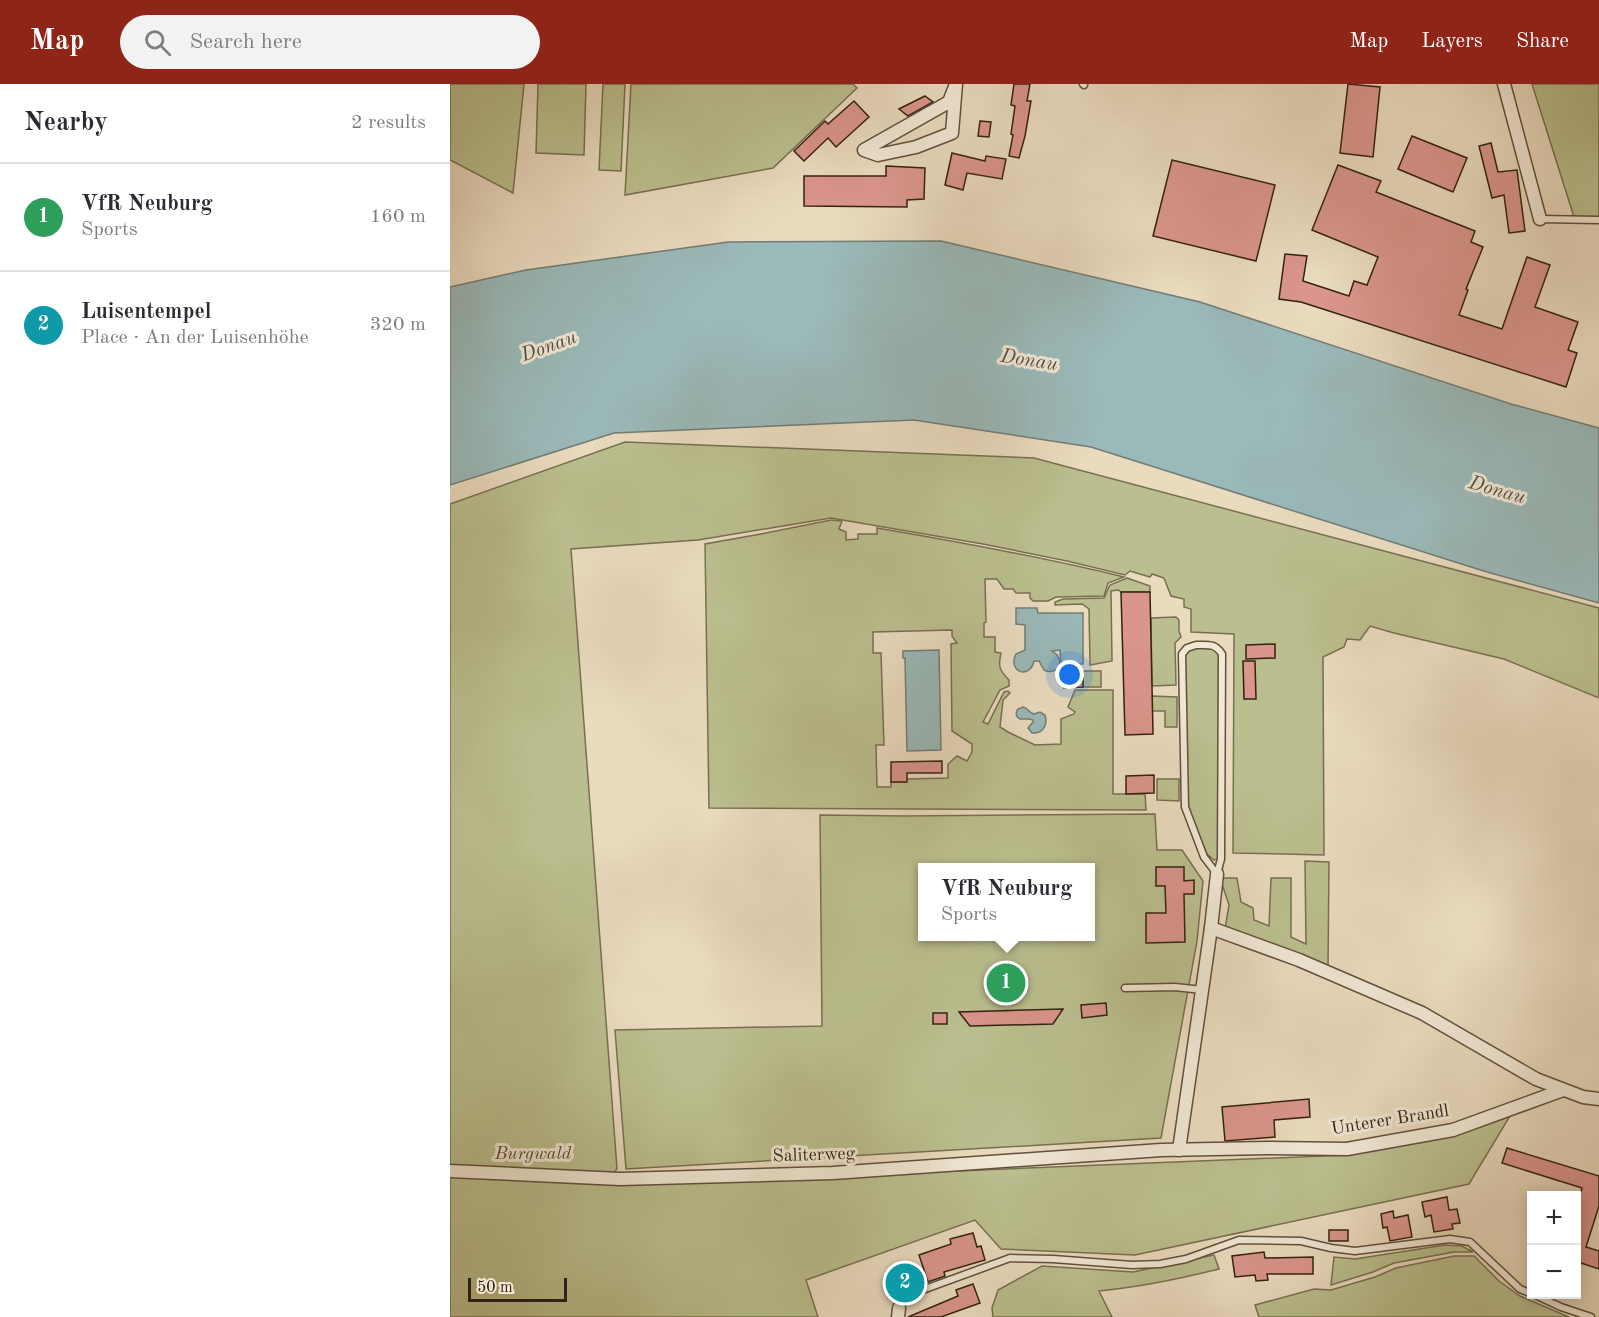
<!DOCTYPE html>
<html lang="en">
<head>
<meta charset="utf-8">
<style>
	:root { --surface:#fff; --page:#f2f2f3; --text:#2b2b33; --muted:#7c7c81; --line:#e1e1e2; --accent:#8f2418 }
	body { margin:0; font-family:"Old Standard TT",serif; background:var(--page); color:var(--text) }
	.controls { position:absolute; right:18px; bottom:18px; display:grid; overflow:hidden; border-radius:0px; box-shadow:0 3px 15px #0003 }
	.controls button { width:54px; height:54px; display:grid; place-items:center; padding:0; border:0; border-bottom:2px solid var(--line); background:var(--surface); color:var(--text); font:30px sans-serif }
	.scale { position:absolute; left:18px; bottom:15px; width:99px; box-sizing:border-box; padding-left:6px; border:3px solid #332210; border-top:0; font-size:16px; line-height:21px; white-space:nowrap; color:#332210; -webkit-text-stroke:4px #f1e8d5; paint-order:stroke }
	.you { position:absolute; left:620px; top:591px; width:21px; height:21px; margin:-15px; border:4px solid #fff; border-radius:50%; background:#1a73e8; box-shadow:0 0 0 9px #1a73e833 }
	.badge { display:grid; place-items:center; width:39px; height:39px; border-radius:50%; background:var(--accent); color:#fff; font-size:20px; font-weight:700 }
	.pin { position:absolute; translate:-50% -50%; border:3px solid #fff; box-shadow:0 2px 6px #0006 }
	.popup { position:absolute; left:468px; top:779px; width:177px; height:78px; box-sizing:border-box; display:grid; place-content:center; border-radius:0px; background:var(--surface); filter:drop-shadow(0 2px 4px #0005); font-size:20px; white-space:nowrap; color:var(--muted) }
	.popup b { font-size:22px; color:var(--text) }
	.popup::after { content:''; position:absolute; left:50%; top:100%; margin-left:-12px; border:12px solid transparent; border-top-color:var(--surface) }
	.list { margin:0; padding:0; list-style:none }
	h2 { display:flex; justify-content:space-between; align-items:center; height:78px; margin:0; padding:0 24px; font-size:26px }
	h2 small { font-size:20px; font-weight:400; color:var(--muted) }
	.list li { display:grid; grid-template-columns:39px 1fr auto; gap:18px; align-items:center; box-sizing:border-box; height:108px; padding:0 24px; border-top:2px solid var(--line) }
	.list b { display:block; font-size:22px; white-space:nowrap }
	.list p { margin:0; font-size:20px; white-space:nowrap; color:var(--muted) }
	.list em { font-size:20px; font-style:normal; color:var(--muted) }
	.icon { flex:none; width:33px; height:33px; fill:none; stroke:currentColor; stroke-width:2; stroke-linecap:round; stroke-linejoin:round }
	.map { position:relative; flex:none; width:1149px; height:1233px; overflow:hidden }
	header { display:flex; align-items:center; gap:36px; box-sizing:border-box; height:84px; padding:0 30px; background:var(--accent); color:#fff }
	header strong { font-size:28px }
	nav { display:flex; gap:33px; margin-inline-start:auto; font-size:21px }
	.search { width:420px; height:54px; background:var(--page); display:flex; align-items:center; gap:15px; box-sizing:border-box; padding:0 21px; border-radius:33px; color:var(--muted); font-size:22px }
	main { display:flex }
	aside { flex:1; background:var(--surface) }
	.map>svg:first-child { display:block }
	.green { fill:#bbbf8f; stroke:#777050; stroke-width:1.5; fill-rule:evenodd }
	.water { fill:#9ab9b9; stroke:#717d75; stroke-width:1.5 }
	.building { fill:#da958c; stroke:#332210; stroke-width:1.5 }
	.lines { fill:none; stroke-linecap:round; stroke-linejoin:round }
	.service-casing { stroke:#61503c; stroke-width:9 }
	.minor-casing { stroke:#61503c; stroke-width:15 }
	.service { stroke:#f1e8d5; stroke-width:6 }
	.minor { stroke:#f1e8d5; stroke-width:12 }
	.labels { text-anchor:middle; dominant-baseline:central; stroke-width:6; stroke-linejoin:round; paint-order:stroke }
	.street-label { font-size:18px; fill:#332210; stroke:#f1e8d5 }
	.park-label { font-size:18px; font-style:italic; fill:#554930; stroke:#f1e8d5 }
	.water-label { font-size:20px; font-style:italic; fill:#524f43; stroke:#f1e8d5 }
</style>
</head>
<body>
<header>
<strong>Map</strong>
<div class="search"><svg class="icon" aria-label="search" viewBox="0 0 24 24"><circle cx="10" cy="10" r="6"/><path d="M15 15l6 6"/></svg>Search here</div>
<nav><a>Map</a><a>Layers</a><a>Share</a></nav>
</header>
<main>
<aside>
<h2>Nearby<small>2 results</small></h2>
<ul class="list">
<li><span class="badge" style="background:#2e9e5b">1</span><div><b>VfR Neuburg</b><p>Sports</p></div><em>160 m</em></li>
<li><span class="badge" style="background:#0f9aa8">2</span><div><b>Luisentempel</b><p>Place · An der Luisenhöhe</p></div><em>320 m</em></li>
</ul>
</aside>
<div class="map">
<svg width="1149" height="1233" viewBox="0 0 1149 1233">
	<rect width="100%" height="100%" fill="#eadbbf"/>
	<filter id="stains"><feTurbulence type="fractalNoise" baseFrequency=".00333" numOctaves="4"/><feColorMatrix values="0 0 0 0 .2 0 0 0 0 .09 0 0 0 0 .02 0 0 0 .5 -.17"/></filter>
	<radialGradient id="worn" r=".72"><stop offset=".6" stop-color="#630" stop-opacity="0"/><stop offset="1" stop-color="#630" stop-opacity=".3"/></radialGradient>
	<g class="green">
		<path d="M0,0h74l-11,109 -63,-33z"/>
		<path d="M88,0h48l-2,71 -48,-2z"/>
		<path d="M153,0h22l-4,87 -22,-1z"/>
		<path d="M181,0h222l4,4 -84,80 -148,27z"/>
		<path d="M1082,0h67v133h-25z"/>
		<path d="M175,358l409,16 565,150v90l-95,-39 -110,-26 -24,-7 -10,14 -13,-1 -3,8 -21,10 1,198 -91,-2 1,-219 -43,-2v-23l-7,-2v-8l-13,-3 -7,-18 -12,-4 -2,3 -20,-6 -5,4 -58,-14 -84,-17 -152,-26 -133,22 -127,9 46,620 -4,4 1,12 734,-30 106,-19 56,-20 -41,68 -334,71 -134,-6 -26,-29 -169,60 12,37h-368v-813z"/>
		<path d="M381,436l11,1 -3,8 7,3v8l12,-1v-5h19v-6c83,14 165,29 247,49l-16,6 -4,13 -48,1 -8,4h-15l-3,-3v-5h-14l-3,-4h-9l-7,-10h-12l1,43 -2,1v14h11v15l6,1c-3,13 -2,17 8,27v6l-9,4 -17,32 5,2 16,-32 4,-1 2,2 -7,7 -3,27 8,5 27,13 26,-1v-25l13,-5 1,-2 -7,-5 7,-17h38v104h32l1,16 -437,-2 -4,-264 56,-10zM502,546v6l5,7 -6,1 1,87 20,13v8l-5,9 -10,-5 -9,8v14l-41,1 -1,3h-15v5h-14l-1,-42h8l-3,-92h-8v-21z"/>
		<path d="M677,494l23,8v6h-29l-3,-2 -7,1 1,70 -22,4 -1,-56 -7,-5 -27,1v-3l8,-3 41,-1 6,-13z"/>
		<path d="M726,533l3,3v11l2,6 -6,6 1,42 -24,1 -1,-68z"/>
		<path d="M743,564h20l6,7v204l-5,1 -7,-6 -20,-48 -2,-151z"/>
		<rect x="633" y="587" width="18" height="16"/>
		<path d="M702,612l25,1v30h-12v-16h-13z"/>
		<path d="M707,695h22v22l-22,-1z"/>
		<path d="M705,730l2,36h25l21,31 -6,60 -36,197 -535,31 -11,-139 207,-4 -2,-211 85,1zM472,784h168v68h-168z"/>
		<path d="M855,777l24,1 -1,107 -103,-40 4,-24 -9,-27h17l4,24 12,6 1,12 15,6 2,-48h20v59l15,7z"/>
		<path d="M995,1161l17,1 11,6h-19l-60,11 -21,9 -42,13 3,-28 21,2z"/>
		<path d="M764,1171l5,14c-40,10 -79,18 -120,22l13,26h-119l-1,-9 6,-18 44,-24 91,6z"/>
		<path d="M1004,1172h20l25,25 21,15 49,21h-310l-4,-12 59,-16 17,1 44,-13 21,-9z"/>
	</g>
	<g class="water">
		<path d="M491,157l259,61 311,102 88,24v175l-112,-31 -396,-125 -177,-27 -300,13 -164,52v-198l76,-17 202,-28z"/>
		<path d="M566,524h21l1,5h45v51h-22l-1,-14 -8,1 5,4 3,6c-1,9 -8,13 -16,9l-5,-9h-5c-4,19 -27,11 -18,-7l9,-4v-25l-9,-1z"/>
		<path d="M489,566l2,100 -34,1 -2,-93h-2v-7z"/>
		<path d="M573,623c5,1 6,6 11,7l6,-2 5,3c3,10 -2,19 -13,18l-4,-5 5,-6v-2l-4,-1h-9c-4,-2 -5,-6 -2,-10z"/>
	</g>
	<g class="building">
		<path d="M564,0h16l-3,17h4l-6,35 -6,22 -10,-2 4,-21 -2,-1 4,-28 -4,-1z"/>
		<path d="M898,0l32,3 -7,70 -33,-4z"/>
		<path d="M475,12l8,6 -25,14 -9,-7z"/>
		<path d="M404,17l15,16 -33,30 -8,-9 -24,23 -10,-10 31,-30 3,3z"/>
		<path d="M530,37l11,1 -2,15 -11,-1z"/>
		<path d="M962,52l55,22 -14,34 -55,-23z"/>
		<path d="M1041,59l7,29 19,-2 8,61 -16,2 -5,-38 -12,3 -13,-52z"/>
		<path d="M502,69l33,8 1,-5 20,3 -4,20 -35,-6 -4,17 -18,-5z"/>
		<path d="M722,76l103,25 -19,76 -103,-25z"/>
		<path d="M888,81l43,16 -5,11 99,39 -4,11 12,5 -17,42 2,1 -9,25 43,14 25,-72 23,8 -15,42 43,15 -10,28 9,3 -11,34 -265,-85 -22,-3 6,-45 22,2 -4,25 46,15 5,-15 13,4 11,-28 -66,-27z"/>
		<path d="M436,82l39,2 -1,31 -17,1v7l-103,-1v-30h82z"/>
		<path d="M671,508h29l3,142 -28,1z"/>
		<path d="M825,560v14l-29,1v-14z"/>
		<path d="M793,577h12l1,38h-12z"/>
		<path d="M614,589h19v14l-19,1z"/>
		<path d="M492,677v12h-35v9h-16v-20z"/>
		<path d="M704,691v18l-28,1v-18z"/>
		<path d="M706,783h28v14l10,-1v14h-10l1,48 -39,1v-30h20l-1,-27h-9z"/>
		<path d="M656,919l1,12 -25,3 -1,-13z"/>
		<path d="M613,925l-10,15 -83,2 -11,-14z"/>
		<rect x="483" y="929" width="14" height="11"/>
		<path d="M859,1015l1,18 -36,3 1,17 -50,4 -3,-34z"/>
		<path d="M1057,1064l92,28v30l-13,41 13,4v18l-18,-6 -2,6h-3v-63l6,-18 -80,-25z"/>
		<path d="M997,1113l2,13 8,-1 3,14 -8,1 1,5 -19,3 -3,-17 -6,2 -3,-15z"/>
		<path d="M943,1127l1,7 14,-3 4,22 -22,4 -3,-14 -4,1 -2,-14z"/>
		<rect x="879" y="1146" width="19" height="11"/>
		<path d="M523,1149l4,14 4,-1 4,14 -41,12 1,4 -17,6 -9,-27 32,-11 -1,-5z"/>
		<path d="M814,1168l1,6 48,-1v17h-46l1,6 -12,1 -1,-6 -20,2 -3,-21z"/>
		<path d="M523,1200l7,19 -39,14h-33l50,-21 -2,-6z"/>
	</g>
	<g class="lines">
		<g class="service-casing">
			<g id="service">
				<path d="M633,0l1,1"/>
				<path d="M1090,135l59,1"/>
				<path d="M746,561c12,0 19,-2 26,9l-1,205 -4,15 -13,-17 -19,-50 -3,-153 5,-6z"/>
				<path d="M675,904l50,-1 27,3"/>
				<path d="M1083,1210l28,13 30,10"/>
				<path d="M449,1224l6,-8 12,-8 93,-34 43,1 79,6 28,-1 26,-5 53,-19 62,1 30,7 24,3 95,-12 20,3 50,47 12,5"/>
			</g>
		</g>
		<g class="minor-casing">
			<g id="minor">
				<path d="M506,0l-4,49 -36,14 -38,8 -14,-5 85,-48z"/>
				<path d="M1054,0l36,135"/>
				<path d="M761,844l88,32 123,53 114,66 47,18 16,2"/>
				<path d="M729,1066l32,-222 6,-54"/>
				<path d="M0,1087l170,8 213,-6 328,-23 107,-2 79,1 106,-19 110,-40"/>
				<path d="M448,1233l1,-9"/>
			</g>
		</g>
		<use href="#service" class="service"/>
		<use href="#minor" class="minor"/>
	</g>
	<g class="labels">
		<g class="street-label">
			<text transform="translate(940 1036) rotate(-9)">Unterer Brandl</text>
			<text transform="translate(364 1071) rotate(-2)">Saliterweg</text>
		</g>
		<g class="park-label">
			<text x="83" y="1070">Burgwald</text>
		</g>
		<g class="water-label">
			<text transform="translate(99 263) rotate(-20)">Donau</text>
			<text transform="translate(579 277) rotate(9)">Donau</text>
			<text transform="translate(1047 407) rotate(16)">Donau</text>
		</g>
	</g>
	<rect width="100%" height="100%" filter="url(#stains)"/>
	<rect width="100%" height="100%" fill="url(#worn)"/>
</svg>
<div class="controls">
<button>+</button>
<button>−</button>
</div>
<div class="scale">50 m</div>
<div class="you"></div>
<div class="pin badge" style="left:556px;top:899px;background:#2e9e5b">1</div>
<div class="popup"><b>VfR Neuburg</b>Sports</div>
<div class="pin badge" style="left:455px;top:1199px;background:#0f9aa8">2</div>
</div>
</main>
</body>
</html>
